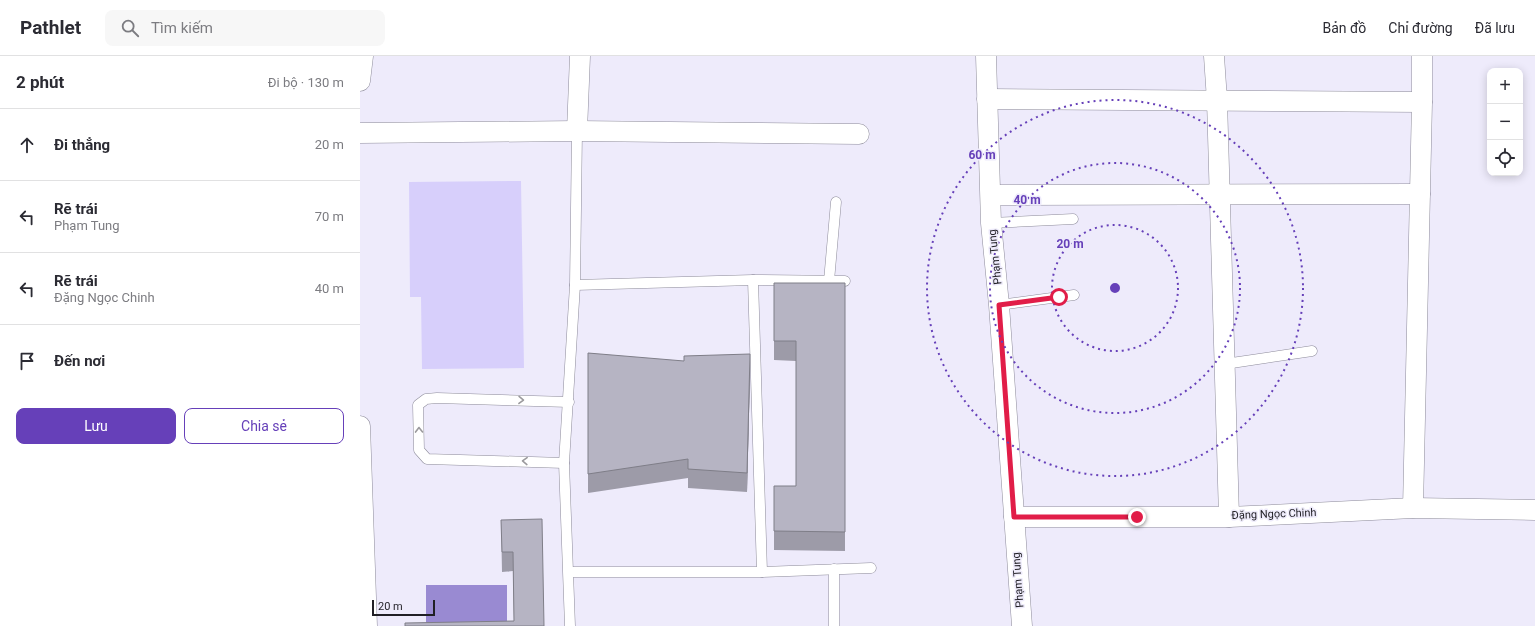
<!DOCTYPE html>
<html lang="vi">
<head>
<meta charset="utf-8">
<style>
	:root { --surface:#fff; --page:#f7f7f7; --text:#2b2b33; --muted:#7c7c81; --line:#e1e1e2; --accent:#6640b9 }
	body { margin:0; font-family:Roboto,sans-serif; background:var(--page); color:var(--text) }
	.controls { position:absolute; right:12px; top:12px; display:grid; overflow:hidden; border-radius:8px; box-shadow:0 2px 10px #0003 }
	.controls button { width:36px; height:36px; display:grid; place-items:center; padding:0; border:0; border-bottom:1px solid var(--line); background:var(--surface); color:var(--text); font:20px sans-serif }
	.scale { position:absolute; left:12px; bottom:10px; width:63px; box-sizing:border-box; padding-left:4px; border:2px solid #201f25; border-top:0; font-size:11px; line-height:14px; white-space:nowrap; color:#201f25; -webkit-text-stroke:3px #eeebfb; paint-order:stroke }
	.stop { position:absolute; width:12px; height:12px; margin:-9px; border:3px solid #e11d48; border-radius:50%; background:#fff }
	.stop.end { background:#e11d48; border-color:#fff; box-shadow:0 1px 4px #0008 }
	.list { margin:0; padding:0; list-style:none }
	h2 { display:flex; justify-content:space-between; align-items:center; height:52px; margin:0; padding:0 16px; font-size:17px }
	h2 small { font-size:13px; font-weight:400; color:var(--muted) }
	.list li { display:grid; grid-template-columns:26px 1fr auto; gap:12px; align-items:center; box-sizing:border-box; height:72px; padding:0 16px; border-top:1px solid var(--line) }
	.list b { display:block; font-size:15px; white-space:nowrap }
	.list p { margin:0; font-size:13px; white-space:nowrap; color:var(--muted) }
	.list em { font-size:13px; font-style:normal; color:var(--muted) }
	.actions { display:flex; gap:8px; padding:12px 16px }
	.actions a { flex:1; padding:9px 0; border:1px solid var(--accent); border-radius:8px; text-align:center; font-size:14px; color:var(--accent) }
	.actions .main { background:var(--accent); color:#fff }
	.icon { flex:none; width:22px; height:22px; fill:none; stroke:currentColor; stroke-width:2; stroke-linecap:round; stroke-linejoin:round }
	.map { position:relative; flex:none; width:1175px; height:570px; overflow:hidden }
	header { display:flex; align-items:center; gap:24px; box-sizing:border-box; height:56px; padding:0 20px; background:var(--surface); border-bottom:1px solid var(--line) }
	header strong { font-size:19px }
	nav { display:flex; gap:22px; margin-inline-start:auto; font-size:14px }
	.search { width:280px; height:36px; background:var(--page); display:flex; align-items:center; gap:10px; box-sizing:border-box; padding:0 14px; border-radius:8px; color:var(--muted); font-size:15px }
	main { display:flex }
	aside { flex:1; background:var(--surface) }
	.map>svg:first-child { display:block }
	.green { fill:#d7cffb }
	.water { fill:#998ad2 }
	.lines { fill:none; stroke-linecap:round; stroke-linejoin:round }
	.service-casing { stroke:#8d8b9a; stroke-width:11 }
	.minor-casing { stroke:#8d8b9a; stroke-width:21 }
	.service { stroke:#fff; stroke-width:10 }
	.minor { stroke:#fff; stroke-width:20 }
	.wall { fill:#9d9ba8 }
	.shaded-wall { fill:#7f7e88 }
	.building { fill:#b6b4c3; stroke:#7f7e88 }
	.oneway { stroke:#9b9a9d }
	.route { stroke:#e11d48; stroke-width:5 }
	.ring { fill:none; stroke:#6640b9; stroke-width:2; stroke-dasharray:2 4 }
	.labels { text-anchor:middle; dominant-baseline:central; stroke-width:3; stroke-linejoin:round; paint-order:stroke }
	.street-label { font-size:11px; fill:#201f25; stroke:#eeebfb }
	.centre { fill:#6640b9; stroke:#eeebfb; stroke-width:2 }
	.ring-label { font-size:12px; text-anchor:middle; font-weight:bold; fill:#6640b9; stroke:#eeebfb; stroke-width:3; stroke-linejoin:round; paint-order:stroke }
</style>
</head>
<body>
<header>
<strong>Pathlet</strong>
<div class="search"><svg class="icon" aria-label="search" viewBox="0 0 24 24"><circle cx="10" cy="10" r="6"/><path d="M15 15l6 6"/></svg>Tìm kiếm</div>
<nav><a>Bản đồ</a><a>Chỉ đường</a><a>Đã lưu</a></nav>
</header>
<main>
<aside>
<h2>2 phút<small>Đi bộ · 130 m</small></h2>
<ul class="list">
<li><svg class="icon" aria-label="ahead" viewBox="0 0 24 24"><path d="M12 20V5M6 11l6-6 6 6"/></svg><div><b>Đi thẳng</b></div><em>20 m</em></li>
<li><svg class="icon" aria-label="left" viewBox="0 0 24 24"><path d="M17 20v-9H6M10 6l-5 5 5 5"/></svg><div><b>Rẽ trái</b><p>Phạm Tung</p></div><em>70 m</em></li>
<li><svg class="icon" aria-label="left" viewBox="0 0 24 24"><path d="M17 20v-9H6M10 6l-5 5 5 5"/></svg><div><b>Rẽ trái</b><p>Đặng Ngọc Chinh</p></div><em>40 m</em></li>
<li><svg class="icon" aria-label="arrive" viewBox="0 0 24 24"><path d="M6 21V4h12l-3 4 3 4H6"/></svg><div><b>Đến nơi</b></div></li>
</ul>
<div class="actions"><a class="main">Lưu</a><a>Chia sẻ</a></div>
</aside>
<div class="map">
<svg width="1175" height="570" viewBox="0 0 1175 570">
	<rect width="100%" height="100%" fill="#eeebfb"/>
	<path class="green" d="M161,125l3,187 -102,1 -1,-72h-11l-1,-115z"/>
	<rect class="water" x="66" y="529" width="81" height="41"/>
	<g class="lines">
		<g class="service-casing">
			<g id="service">
				<path d="M631,167l82,-4"/>
				<path d="M393,224l9,292"/>
				<path d="M469,225l7,-79"/>
				<path d="M215,229l178,-5 92,1"/>
				<path d="M639,249l75,-10"/>
				<path d="M865,308l87,-13"/>
				<path d="M204,407l-137,-4 -8,-9 -1,-45 8,-6 11,-1 132,4"/>
				<path d="M209,516h193l109,-4"/>
				<path d="M210,570l-6,-163 11,-178 2,-154"/>
				<path d="M474,570v-57"/>
			</g>
		</g>
		<g class="minor-casing">
			<g id="minor">
				<path d="M626,0l5,167 8,82 23,321"/>
				<path d="M854,0l3,44 12,417"/>
				<path d="M0,25l3,-25"/>
				<path d="M627,43l435,3"/>
				<path d="M217,75l3,-75"/>
				<path d="M0,77l217,-2 282,3"/>
				<path d="M631,139l429,-1"/>
				<path d="M0,370l7,200"/>
				<path d="M1053,452l9,-406v-46"/>
				<path d="M654,461h215l184,-9 122,2"/>
			</g>
		</g>
		<use href="#service" class="service"/>
		<use href="#minor" class="minor"/>
	</g>
	<g class="wall">
		<path d="M414,227h71v268l-71,-1v-64h22v-125l-22,-1z"/>
		<path d="M228,297l162,21 -3,118 -59,-4v-10l-100,15z"/>
		<path d="M141,464l43,106 -30,-5 -1,-50 -11,1z"/>
	</g>
	<path class="shaded-wall" d="M390,298v20l-3,118v-19z"/>
	<g class="building">
		<path d="M414,227h71v249l-71,-1v-45h22v-145h-22z"/>
		<path d="M228,297l96,8v-5l66,-2 -3,119 -59,-4v-10l-100,15z"/>
		<path d="M182,463l2,107h-139v-3l109,-2 -1,-69h-11l-1,-32z"/>
	</g>
	<defs><path id="oneway-chevron" d="M-2-3.5L2.5 0L-2 3.5" fill="none" stroke-width="1.6" stroke-linecap="round" stroke-linejoin="round"/></defs>
	<g class="oneway">
		<use href="#oneway-chevron" transform="translate(161 344) rotate(1)"/>
		<use href="#oneway-chevron" transform="translate(59 374) rotate(-91)"/>
		<use href="#oneway-chevron" transform="translate(165 405) rotate(-178)"/>
	</g>
	<g class="lines">
		<path class="route" d="M699,241l-60,8 15,212h123"/>
	</g>
	<g class="ring">
		<circle cx="755" cy="232" r="63"/>
		<circle cx="755" cy="232" r="125"/>
		<circle cx="755" cy="232" r="188"/>
	</g>
	<g class="labels">
		<g class="street-label">
			<text transform="translate(635 201) rotate(-96)">Phạm Tung</text>
			<text transform="translate(914 458) rotate(-2)">Đặng Ngọc Chinh</text>
			<text transform="translate(658 524) rotate(-94)">Phạm Tung</text>
		</g>
	</g>
	<circle cx="755" cy="232" r="6" class="centre"/>
	<g class="ring-label">
		<text x="622" y="103">60 m</text>
		<text x="667" y="148">40 m</text>
		<text x="710" y="192">20 m</text>
	</g>
</svg>
<div class="controls">
<button>+</button>
<button>−</button>
<button><svg class="icon" aria-label="locate" viewBox="0 0 24 24"><circle cx="12" cy="12" r="6"/><path d="M12 2v4M12 18v4M2 12h4M18 12h4"/></svg></button>
</div>
<div class="scale">20 m</div>
<div class="stop" style="left:699px;top:241px"></div>
<div class="stop end" style="left:777px;top:461px"></div>
</div>
</main>
</body>
</html>
